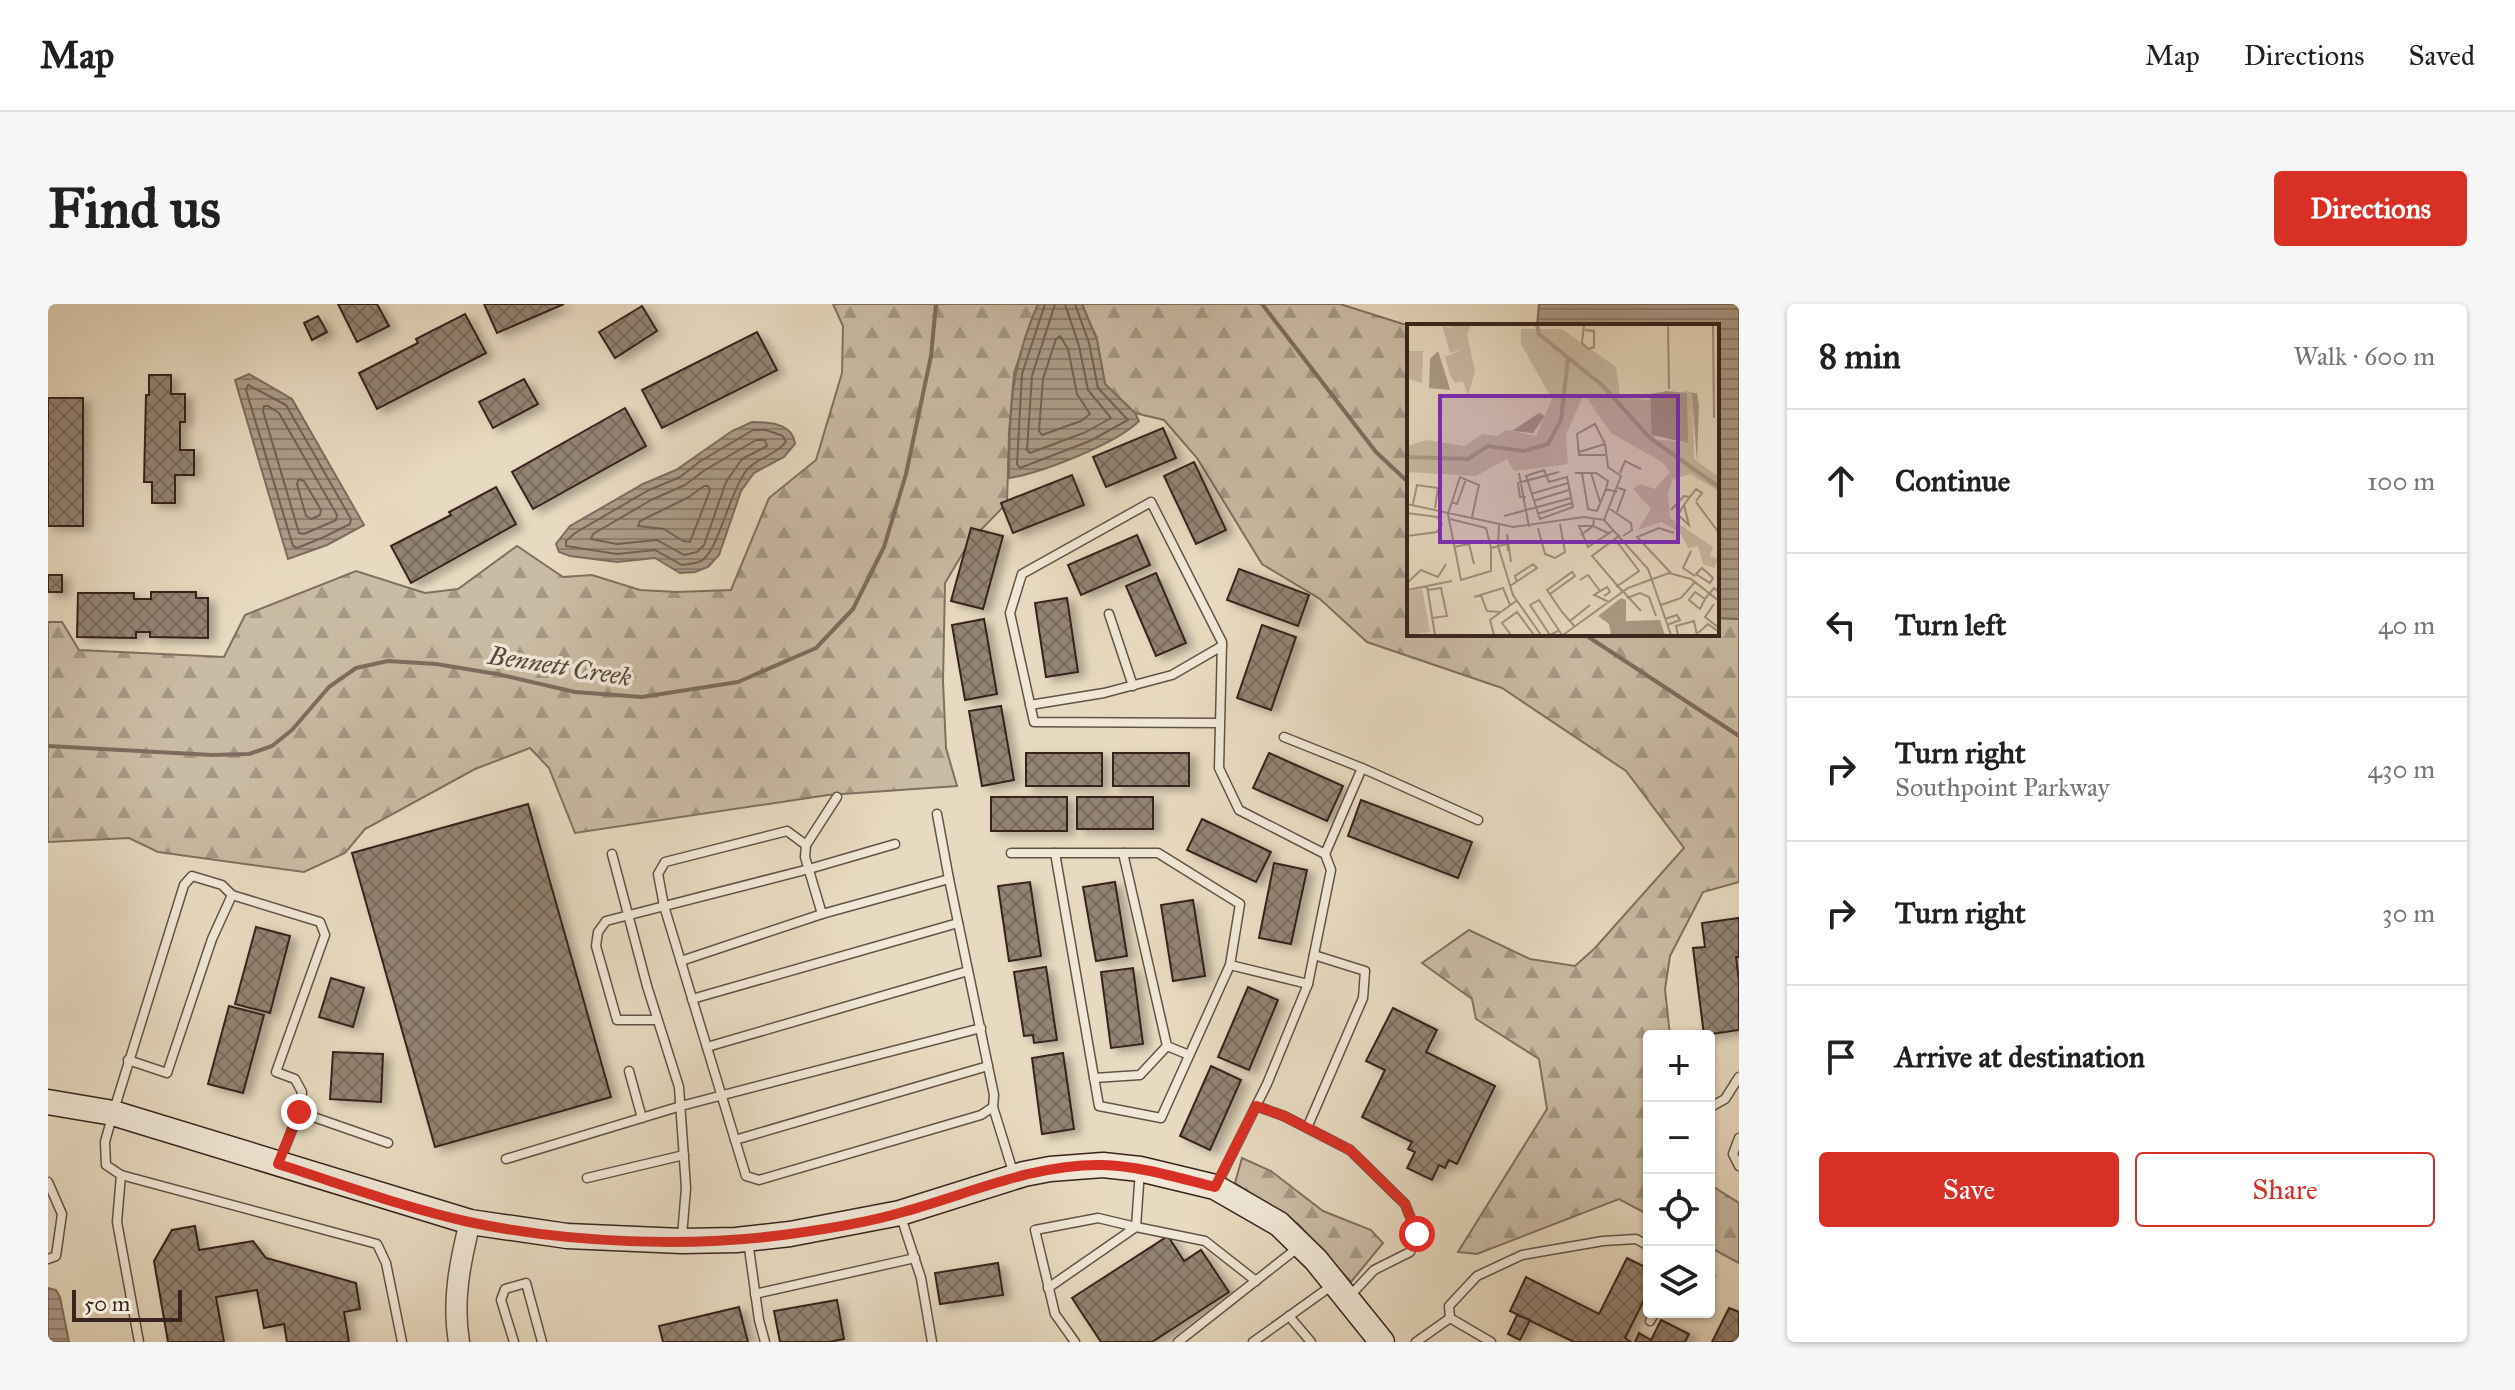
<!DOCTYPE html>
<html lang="en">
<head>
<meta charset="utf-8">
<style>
	:root { --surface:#fff; --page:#f6f6f6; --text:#202124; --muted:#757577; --line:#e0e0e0; --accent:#d93025 }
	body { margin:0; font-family:"IM FELL Great Primer",serif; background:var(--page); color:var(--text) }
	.controls { position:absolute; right:24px; bottom:24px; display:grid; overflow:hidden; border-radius:8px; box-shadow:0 2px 6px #0004 }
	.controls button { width:72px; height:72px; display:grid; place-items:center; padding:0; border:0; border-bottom:2px solid var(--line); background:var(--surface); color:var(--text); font:40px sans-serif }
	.scale { position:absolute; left:24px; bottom:20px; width:110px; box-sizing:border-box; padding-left:8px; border:4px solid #37241d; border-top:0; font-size:22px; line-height:28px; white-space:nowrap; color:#37241d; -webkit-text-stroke:6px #f0e7d6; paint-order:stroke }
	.stop { position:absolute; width:24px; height:24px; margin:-18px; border:6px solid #d93025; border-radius:50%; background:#fff }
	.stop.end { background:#d93025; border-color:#fff; box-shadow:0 2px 8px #0008 }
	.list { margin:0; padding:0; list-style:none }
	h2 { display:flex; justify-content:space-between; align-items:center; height:104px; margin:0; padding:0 32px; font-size:34px }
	h2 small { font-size:26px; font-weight:400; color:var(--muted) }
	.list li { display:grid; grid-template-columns:52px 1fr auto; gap:24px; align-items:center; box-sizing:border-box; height:144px; padding:0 32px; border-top:2px solid var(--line) }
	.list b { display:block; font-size:30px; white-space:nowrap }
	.list p { margin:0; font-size:26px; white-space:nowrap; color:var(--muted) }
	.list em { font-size:26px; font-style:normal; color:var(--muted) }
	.actions { display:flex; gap:16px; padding:24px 32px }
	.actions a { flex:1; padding:18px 0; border:2px solid var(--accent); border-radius:8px; text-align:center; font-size:28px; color:var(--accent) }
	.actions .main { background:var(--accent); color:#fff }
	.icon { flex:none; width:44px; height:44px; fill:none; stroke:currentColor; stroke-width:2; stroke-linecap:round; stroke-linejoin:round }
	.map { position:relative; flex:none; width:1691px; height:1038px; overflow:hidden; border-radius:8px }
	header { display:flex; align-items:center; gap:48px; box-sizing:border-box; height:112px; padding:0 40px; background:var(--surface); border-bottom:2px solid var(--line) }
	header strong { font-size:38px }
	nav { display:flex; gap:44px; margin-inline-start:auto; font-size:28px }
	.intro { display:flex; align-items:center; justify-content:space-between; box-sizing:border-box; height:192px; padding:0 48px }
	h1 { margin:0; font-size:56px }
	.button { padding:20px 36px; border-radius:8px; background:var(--accent); color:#fff; font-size:28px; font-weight:700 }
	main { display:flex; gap:48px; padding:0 48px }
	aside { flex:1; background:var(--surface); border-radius:8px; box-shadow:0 2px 6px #0004 }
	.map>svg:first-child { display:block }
	.forest { fill:url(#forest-firs); stroke:#807060; stroke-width:2 }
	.water { fill:url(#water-rules); stroke:#7d6c5e; stroke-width:2 }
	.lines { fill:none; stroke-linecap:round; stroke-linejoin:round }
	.shore { stroke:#726053; stroke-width:2 }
	.stream { stroke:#7d6c5e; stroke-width:4 }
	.building { fill:url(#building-cross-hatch); stroke:#37241d; stroke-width:2; filter:url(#shadow) }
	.service-casing { stroke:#635246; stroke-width:11 }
	.tertiary-casing { stroke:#635246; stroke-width:23 }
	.secondary-casing { stroke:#37241d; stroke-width:27 }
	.service { stroke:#f0e7d6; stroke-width:8 }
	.tertiary { stroke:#f0e7d6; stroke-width:20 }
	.secondary { stroke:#f0e7d6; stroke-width:24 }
	.route { stroke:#d93025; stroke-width:10 }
	.labels { text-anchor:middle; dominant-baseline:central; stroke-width:7; stroke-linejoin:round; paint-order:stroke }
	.water-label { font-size:26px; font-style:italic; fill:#5a483d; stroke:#f0e7d6 }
	.inset-river { fill:none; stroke:#ac9c89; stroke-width:4 }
	.inset-road { fill:none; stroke:#a1917f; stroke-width:2 }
	.view { fill:#7b2cbf; fill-opacity:0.15; stroke:#7b2cbf; stroke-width:4 }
	.inset-edge { fill:none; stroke:#37241d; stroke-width:4 }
</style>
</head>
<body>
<header>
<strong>Map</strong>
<nav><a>Map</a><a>Directions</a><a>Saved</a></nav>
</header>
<div class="intro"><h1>Find us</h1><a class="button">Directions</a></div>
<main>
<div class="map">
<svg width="1691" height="1038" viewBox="0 0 1691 1038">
	<defs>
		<pattern id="forest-firs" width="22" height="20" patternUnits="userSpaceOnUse" patternTransform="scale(2)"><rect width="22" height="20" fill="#cabba4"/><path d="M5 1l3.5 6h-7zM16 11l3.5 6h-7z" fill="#a59885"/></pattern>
		<pattern id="water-rules" width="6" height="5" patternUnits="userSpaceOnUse" patternTransform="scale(2)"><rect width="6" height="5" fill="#ac9c89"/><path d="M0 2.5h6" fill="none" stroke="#8d7f6f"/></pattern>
		<pattern id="building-cross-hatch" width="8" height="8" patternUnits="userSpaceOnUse" patternTransform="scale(2)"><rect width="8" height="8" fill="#938372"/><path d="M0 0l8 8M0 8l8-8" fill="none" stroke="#796b5d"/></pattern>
		<filter id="shadow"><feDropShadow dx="7" dy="4" stdDeviation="4" flood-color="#0004"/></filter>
	</defs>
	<rect width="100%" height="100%" fill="#e8dac0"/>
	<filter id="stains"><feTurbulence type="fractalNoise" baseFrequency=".0025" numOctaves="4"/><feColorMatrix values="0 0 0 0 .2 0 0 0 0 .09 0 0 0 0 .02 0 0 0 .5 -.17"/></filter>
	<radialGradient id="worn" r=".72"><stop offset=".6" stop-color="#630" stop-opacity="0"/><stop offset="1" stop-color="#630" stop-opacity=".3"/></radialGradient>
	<g class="forest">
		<path d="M785,0h205l-24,69 -5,59 -2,71 -37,38 -25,42 -2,98 3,67 11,38 -129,9 -253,38 -26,-65 -19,-20 -55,21 -110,60 -20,24 -41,19 -146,-20 -29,-14 -81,4v-220h14l17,28 145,7 21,-42 111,-44 69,22 33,-4 59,-43 46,31 29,-2 48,15 37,2 54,-2 38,-92 47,-38 26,-87 1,-47z"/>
		<path d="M1034,0h258l63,20 33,2h-27v308h308v-16l22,1v263l-36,10 -33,64 -5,33 5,47h-21v179l-30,-16 -142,55 -19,-2 89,-143 -8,-50 -63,-40 -4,-20 -50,-36 47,-33 61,29 45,7 20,-18 89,-100 -58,-77 -124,-83 -135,-46 -47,-43 -58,-35 -65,-106 -33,-38 -29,-7 -30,-29 -8,-44z"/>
		<path d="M1194,854l29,13 52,40 48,19 12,13 -32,39 -53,-58 -63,-41z"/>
		<path d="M1661,880l30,19v60l-30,-16z"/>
	</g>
	<g class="water">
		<path d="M990,0h44l15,36 8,44 30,29 4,8c-23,23 -98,52 -130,57 0,-65 2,-114 29,-174z"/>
		<path d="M1491,0h200v315l-22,-1v-292h-180z"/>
		<path d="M201,70l43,25 72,126 -37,20 -39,14 -53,-179z"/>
		<path d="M704,118c16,0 41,1 43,22l-11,13 -30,16 -13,18 -22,64 -11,12 -13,5 -15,1 -25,-15 -38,4 -47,-6 -11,-4 -3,-8 14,-18 73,-42 33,-14 56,-39z"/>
		<path d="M0,984l8,2 4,7 9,45h-21z"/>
	</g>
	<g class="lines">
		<g class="shore">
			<path d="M997,0l-23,70 -5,90 3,4 70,-27 38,-21 -30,-32 -9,-45 -14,-39"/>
			<path d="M1007,0l-23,72 -5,74 3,3 56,-21 25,-14 -23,-28 -9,-44 -14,-42"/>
			<path d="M1012,32l8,13 9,45 13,20 -9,7 -39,14 -3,-4 4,-52 13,-40z"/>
			<path d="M200,81l38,20 65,114 -1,5 -26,13 -27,11 -4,-2 -47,-156z"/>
			<path d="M216,102h4l11,7 58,102 -1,5 -32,14 -5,-1 -36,-122z"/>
			<path d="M705,126h13l17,6 3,6c-11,14 -30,16 -40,29 -17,22 -28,81 -45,90 -6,3 -13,3 -19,4l-27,-15 -38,4 -51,-8v-5l9,-8 72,-42 33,-14 19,-15z"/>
			<path d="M708,136h9l2,6 -25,13 -16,23 -22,63 -7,7 -13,3 -27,-15 -40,4 -26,-5 2,-5 58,-34 34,-15 20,-15z"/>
			<path d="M251,175l5,2 17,29 -1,5 -9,4 -5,-3 -9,-32z"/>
			<path d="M656,182h4l2,4 -20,52 -7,-1 -19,-12 -26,-3 2,-5 49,-24z"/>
		</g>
		<g class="stream">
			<path d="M1214,0l114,148 33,31"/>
			<path d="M1536,330l155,102"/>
			<path d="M0,442l164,9 37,-1 23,-8 20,-16 37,-43 27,-19 32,-7 48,3 61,10 78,18 67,5 96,-15 78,-34 37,-39 31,-62 22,-73 25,-118 5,-52"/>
		</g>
	</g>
	<g class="building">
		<path d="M290,0h39l12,22 -32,16z"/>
		<path d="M436,0h80l-67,29z"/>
		<path d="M594,2l15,25 -42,27 -16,-26z"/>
		<path d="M417,10l21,39 -109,56 -18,-36 59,-30 -2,-4z"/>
		<path d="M270,12l9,16 -15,8 -8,-17z"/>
		<path d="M709,28l20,38 -115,58 -20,-38z"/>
		<path d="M101,71h22v19h14v28h-5v28h14v25h-19v28h-23v-21h-8l2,-87h3z"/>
		<path d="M476,75l14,25 -45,24 -14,-26z"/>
		<rect x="0" y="94" width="35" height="128"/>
		<path d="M577,104l21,38 -113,63 -21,-37z"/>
		<path d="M1115,124l13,30 -70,29 -13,-30z"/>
		<path d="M1146,158l32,68 -30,14 -32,-68z"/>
		<path d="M1024,171l12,30 -71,28 -12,-30z"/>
		<path d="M448,183l20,37 -105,59 -20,-37 60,-31 -2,-3z"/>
		<path d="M923,224l32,8 -20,73 -32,-8z"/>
		<path d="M1089,231l13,30 -69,30 -13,-30z"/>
		<path d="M1191,265l70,26 -11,31 -71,-26z"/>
		<path d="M1108,269l30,70 -30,13 -30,-70z"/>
		<rect x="0" y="271" width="14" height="17"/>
		<path d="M103,288h45v6h12v40l-58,-1v-5h-14v6l-59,-1 1,-44h56v6h17z"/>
		<path d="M1019,294l11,74 -32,5 -11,-74z"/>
		<path d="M936,315l13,75 -32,6 -13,-75z"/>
		<path d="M1214,321l34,12 -25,73 -34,-12z"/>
		<path d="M953,402l13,74 -32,6 -13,-75z"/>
		<rect x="978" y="449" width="76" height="33"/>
		<rect x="1065" y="449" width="76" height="33"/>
		<path d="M1221,449l74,33 -16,35 -74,-33z"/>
		<rect x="943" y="493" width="76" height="34"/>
		<rect x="1029" y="493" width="76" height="32"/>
		<path d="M1313,496l111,42 -14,36 -110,-42z"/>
		<path d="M480,500l83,293 -176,50 -83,-294z"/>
		<path d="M1154,515l69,33 -15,30 -69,-32z"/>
		<path d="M1226,559l33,7 -16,74 -32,-6z"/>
		<path d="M982,578l11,74 -32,5 -11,-75z"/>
		<path d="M1067,578l12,74 -31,5 -13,-74z"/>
		<path d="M1145,596l12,76 -32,5 -12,-76z"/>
		<path d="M1691,614v39h-3l3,24v49l-35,5 -11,-87 12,-1 -3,-24z"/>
		<path d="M208,623l34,9 -20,77 -35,-9z"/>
		<path d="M998,663l11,73 -23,3 -1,-8 -9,1 -10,-64z"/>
		<path d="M1085,664l10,76 -32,4 -10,-76z"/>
		<path d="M283,674l33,10 -11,39 -34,-10z"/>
		<path d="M1200,683l30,13 -29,70 -31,-13z"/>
		<path d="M181,702l35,9 -21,78 -35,-9z"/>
		<path d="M1345,704l44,22 -11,22 69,34 -38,78 -8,-4 -4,8 -6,-3 -7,15 -25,-12 8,-16 -7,-3 4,-7 -50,-25 23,-47 -19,-9z"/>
		<path d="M285,748l50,2 -2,48 -51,-3z"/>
		<path d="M1015,749l11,76 -32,5 -10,-76z"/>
		<path d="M1163,762l30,14 -31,70 -30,-14z"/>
		<path d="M147,922l4,24 54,-9 13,17 90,25 4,26 -16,3 5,30h-62l-3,-18 -20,4 -7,-38 -41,7 8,45h-56l-14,-81 18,-31z"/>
		<path d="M1120,932l16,25 17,-11 28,42 -77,50h-51l-29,-44z"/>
		<path d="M1579,954l22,11v21l-24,48 6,4h-57l-64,-31 16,-34 73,37z"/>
		<path d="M950,959l5,32 -63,9 -5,-31z"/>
		<path d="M789,996l7,39 -15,3h-49l-6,-31z"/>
		<path d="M691,1003l9,35h-85l-4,-16z"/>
		<path d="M1681,1004l10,4v30h-27z"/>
		<path d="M1469,1011l13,5 -10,20 -12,-6z"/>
		<path d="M1613,1016l28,14 -4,8h-50l4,-9 12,7z"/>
	</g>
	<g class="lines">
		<g class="service-casing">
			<g id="service">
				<path d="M1061,310l24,72"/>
				<path d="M982,401l74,-12 68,-18 50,-29"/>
				<path d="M1236,433l78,31"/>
				<path d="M889,510l12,65"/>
				<path d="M739,527l19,14 -1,12 17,57 127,-35 45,216 -1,12 -12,8 -222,65 -13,-4 -82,-270 -6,-32 7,-12z"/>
				<path d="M758,541l31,-48"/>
				<path d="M963,549h147l82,51 -10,61 78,19"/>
				<path d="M1007,549l44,253 62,12 69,-153"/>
				<path d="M1075,549l44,193 22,9"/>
				<path d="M564,550l35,132 32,101 7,101 -4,48"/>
				<path d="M1277,550l37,-86 116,52"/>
				<path d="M633,657l141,-47"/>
				<path d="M644,695l266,-76"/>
				<path d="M609,716h-40l-21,-74 2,-14 8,-11 203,-52 86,-25"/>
				<path d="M659,743l261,-76"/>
				<path d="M80,756l39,13 45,-134 20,-44"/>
				<path d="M581,767l13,47"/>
				<path d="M1046,774l46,-3 27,-29"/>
				<path d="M1208,802l28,10 66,34 55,54 12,30 -7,18 -36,18 -26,28"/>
				<path d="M945,803l21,68"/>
				<path d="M1661,804l16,-9 14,-22"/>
				<path d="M251,808l89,31"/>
				<path d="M1259,824l56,-130 2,-27 -51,-16"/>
				<path d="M1691,834l-6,16 6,12"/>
				<path d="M687,836l253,-74"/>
				<path d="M458,855l175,-53 300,-78"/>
				<path d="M73,871l256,69 9,19 16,79"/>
				<path d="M539,874l97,-23"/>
				<path d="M0,878l14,32 -6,42 -8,3"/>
				<path d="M1168,882l51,-102 41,-100 23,-114 -6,-16 -86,-44 -20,-42 3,-126 -71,-140 -129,72 -12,39 24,109 184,1"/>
				<path d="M852,910l21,64 11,64"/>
				<path d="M700,937l11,79 6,22"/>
				<path d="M1661,972h1"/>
				<path d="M1000,984l88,-61 69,14 51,40"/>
				<path d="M707,990l160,-36"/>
				<path d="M1241,1012l22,26"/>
				<path d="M1602,1017l5,-9"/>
				<path d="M91,1038l-22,-120 4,-47 -15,-10 -1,-23 8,-29 71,-228 8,-9 30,9 10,10 88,27 5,13 -49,137 19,7 7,13 -3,20 -19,48"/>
				<path d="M466,1038l-13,-42 4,-11 21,-6 16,59"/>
				<path d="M1027,1038l-20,-28 -20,-84 63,-12 38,9 4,-57"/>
				<path d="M1130,1038l122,-96"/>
				<path d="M1205,1038l81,-58"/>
				<path d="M1368,1038l34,-24"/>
				<path d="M1443,1038l-41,-24 -1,-12 28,-30 45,-21 81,-14 33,-2 13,7"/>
			</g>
		</g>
		<g class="tertiary-casing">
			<path id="tertiary" d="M411,1038c-7,-41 1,-80 11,-120"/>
		</g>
		<g class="secondary-casing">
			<path id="secondary" d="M0,798l65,11 357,109 97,14 115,5 54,-1 54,-6 110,-21 124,-39 26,-5 53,-4 37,4 75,18 64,37 37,36 66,82"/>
		</g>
		<use href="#service" class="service"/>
		<use href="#tertiary" class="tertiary"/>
		<use href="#secondary" class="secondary"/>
	</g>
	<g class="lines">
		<path class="route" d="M251,808l-21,52c63,20 127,44 191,58 100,21 220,26 321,12 37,-5 76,-11 113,-22 66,-18 129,-48 199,-47 39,1 76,13 113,22l41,-81 28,10 66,34 55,54 12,30"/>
	</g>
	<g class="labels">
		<g class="water-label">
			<text transform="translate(512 362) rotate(9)">Bennett Creek</text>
		</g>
	</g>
	<g transform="translate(1359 20)">
		<rect width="312" height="312" fill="#e8dac0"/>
		<path d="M35,1l21,8 2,15 -15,5zM0,27h16l-1,32 -15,-5z" fill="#cabba4"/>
		<path d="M39,1h26l-5,9 8,37 -7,25 -5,-15 -8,2 -5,-8 -5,-18 20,-9 -2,-14zM114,5h41l54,38 4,28 30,6 5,38 32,4 -3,-52 9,1 1,67 25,18v14l-29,-17 -17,5 -5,14 2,25 43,29 -3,9 9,3 -5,9 -11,-4 -5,-18 -10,2 -8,-16 -19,-10 -23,8 13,-21 -18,-20 7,-5 15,5 15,-17 -8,-10 -51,-29 -27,-39 -18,41 2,29 -54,7 -7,-12 -31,17 -69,-4v-26l20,-6 37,6 19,-12 14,2 9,-6 30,6 16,-37 -31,-55zM15,264l8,44 -23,3v-43z" fill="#cabba4"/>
		<path d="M31,27l9,28 3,11 -21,-2 1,-29zM260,67l20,2 1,50 -36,-8 -2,-41zM285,69h5l2,13 -2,56zM132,89l6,3 -12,17 -21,-2zM214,274l5,2v21l34,-1 5,15h-54l-2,-11 -11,-8z" fill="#ac9c89"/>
		<path class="inset-river" d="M130,1l2,9 64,52 47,52 69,49M0,133l61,2 20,-13 36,5 24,-7 13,-24 7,-62"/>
		<path class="inset-road" d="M177,1l-2,18 6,6 6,-2v-16l-9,-1M261,1l1,64M306,1l1,93M172,128l26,-8M137,146l5,12 18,-5 6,30 -33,12 -14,-43zM112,149l10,54M168,149h21l12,8 -2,8 11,3M175,149l6,36 9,2 9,-22M184,149l9,29M213,149l5,-12 16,8M124,170l37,-11M119,173h-6l-2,-14 41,-11M126,177l36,-11M44,178l6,2 9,-25M289,178l23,31M0,180l106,23 71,-10 20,3 44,49 23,66M6,180l4,-19 21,3 -3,20M277,181l5,20 -12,-11 2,-1 7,-11 10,-13 6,4 -6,8M203,185l21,14 1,7 -9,6M264,186l13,-14 6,1M210,188l8,-22 -7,-2M0,189l30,4 5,7 -5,8 -30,4M130,190l35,-11M97,192l67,-18M65,193l7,-32 -19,-8 -12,37 13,66 30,-9v-23l19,-5M43,195l36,9 5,20M187,195l-1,7h-14l9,21 26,-17M197,196l17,-44 -13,-9 -3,-23 -10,-20 -18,10 2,21h26M92,201l-1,21 15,49 28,40M131,204l7,26 10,4 10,-6 -5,-28M174,211l12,-9 17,8M213,211l-28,21 30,35M208,215l24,32 -23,16M47,223l15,-3 5,20M101,227l-1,-17 4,28M284,227l-8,17 12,8M295,244l11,10 -3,5 -14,-9zM264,249l-34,-36 22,-9 15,5M173,256l8,-5 12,16M110,258l-2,-6 18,-12M0,259l14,-13 17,7 8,-13M20,262l8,49M103,262l27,-18 -4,-4M214,265l20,22M0,266l45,-9M21,266l13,-2 6,28 -15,2M143,270l25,-18 -3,-4 -25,18 15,22 13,15M74,271l6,16 13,1M197,272l6,-4 -3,-5 -13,8 15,7M67,273l29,-9 7,17M220,274l13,-5 9,4 7,19M298,275l-5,10 -11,-9 6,-8 10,7 9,-11 5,4M307,280l-9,13 14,11M254,281l20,-7 14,-16M258,295l12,-4 3,5 -13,5M163,297l20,-16M151,307l-8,4 -20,-30 9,-5 23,35M291,309l10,-9 11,8M87,311l-4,-15 26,-19M104,311l-9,-12 15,-11 17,23M156,311l65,-47 41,-15 22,6 28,22M271,311l-2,-9 18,-5 3,14"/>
		<path class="view" d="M33,72h238v146h-238z"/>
		<rect width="312" height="312" class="inset-edge"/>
	</g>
	<rect width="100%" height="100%" filter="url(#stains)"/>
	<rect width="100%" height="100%" fill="url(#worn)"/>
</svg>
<div class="controls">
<button>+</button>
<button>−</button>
<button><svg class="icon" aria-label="locate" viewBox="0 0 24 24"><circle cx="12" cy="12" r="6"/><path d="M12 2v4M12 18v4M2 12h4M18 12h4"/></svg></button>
<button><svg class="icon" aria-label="layers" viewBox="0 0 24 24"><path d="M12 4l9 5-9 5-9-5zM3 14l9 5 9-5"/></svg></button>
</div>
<div class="scale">50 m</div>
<div class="stop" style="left:1369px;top:930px"></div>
<div class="stop end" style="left:251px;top:808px"></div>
</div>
<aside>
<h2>8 min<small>Walk · 600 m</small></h2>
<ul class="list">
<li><svg class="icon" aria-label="ahead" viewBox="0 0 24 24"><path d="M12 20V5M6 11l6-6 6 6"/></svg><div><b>Continue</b></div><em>100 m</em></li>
<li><svg class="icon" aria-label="left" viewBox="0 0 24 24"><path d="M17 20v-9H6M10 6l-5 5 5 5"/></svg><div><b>Turn left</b></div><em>40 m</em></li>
<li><svg class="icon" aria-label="right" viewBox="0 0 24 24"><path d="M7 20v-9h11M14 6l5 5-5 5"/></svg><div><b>Turn right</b><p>Southpoint Parkway</p></div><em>430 m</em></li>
<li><svg class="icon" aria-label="right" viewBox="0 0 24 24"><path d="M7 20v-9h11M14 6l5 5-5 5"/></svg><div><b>Turn right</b></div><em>30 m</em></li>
<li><svg class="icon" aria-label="arrive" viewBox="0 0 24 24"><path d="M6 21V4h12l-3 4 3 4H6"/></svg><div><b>Arrive at destination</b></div></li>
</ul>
<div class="actions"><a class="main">Save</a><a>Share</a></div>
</aside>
</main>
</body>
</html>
